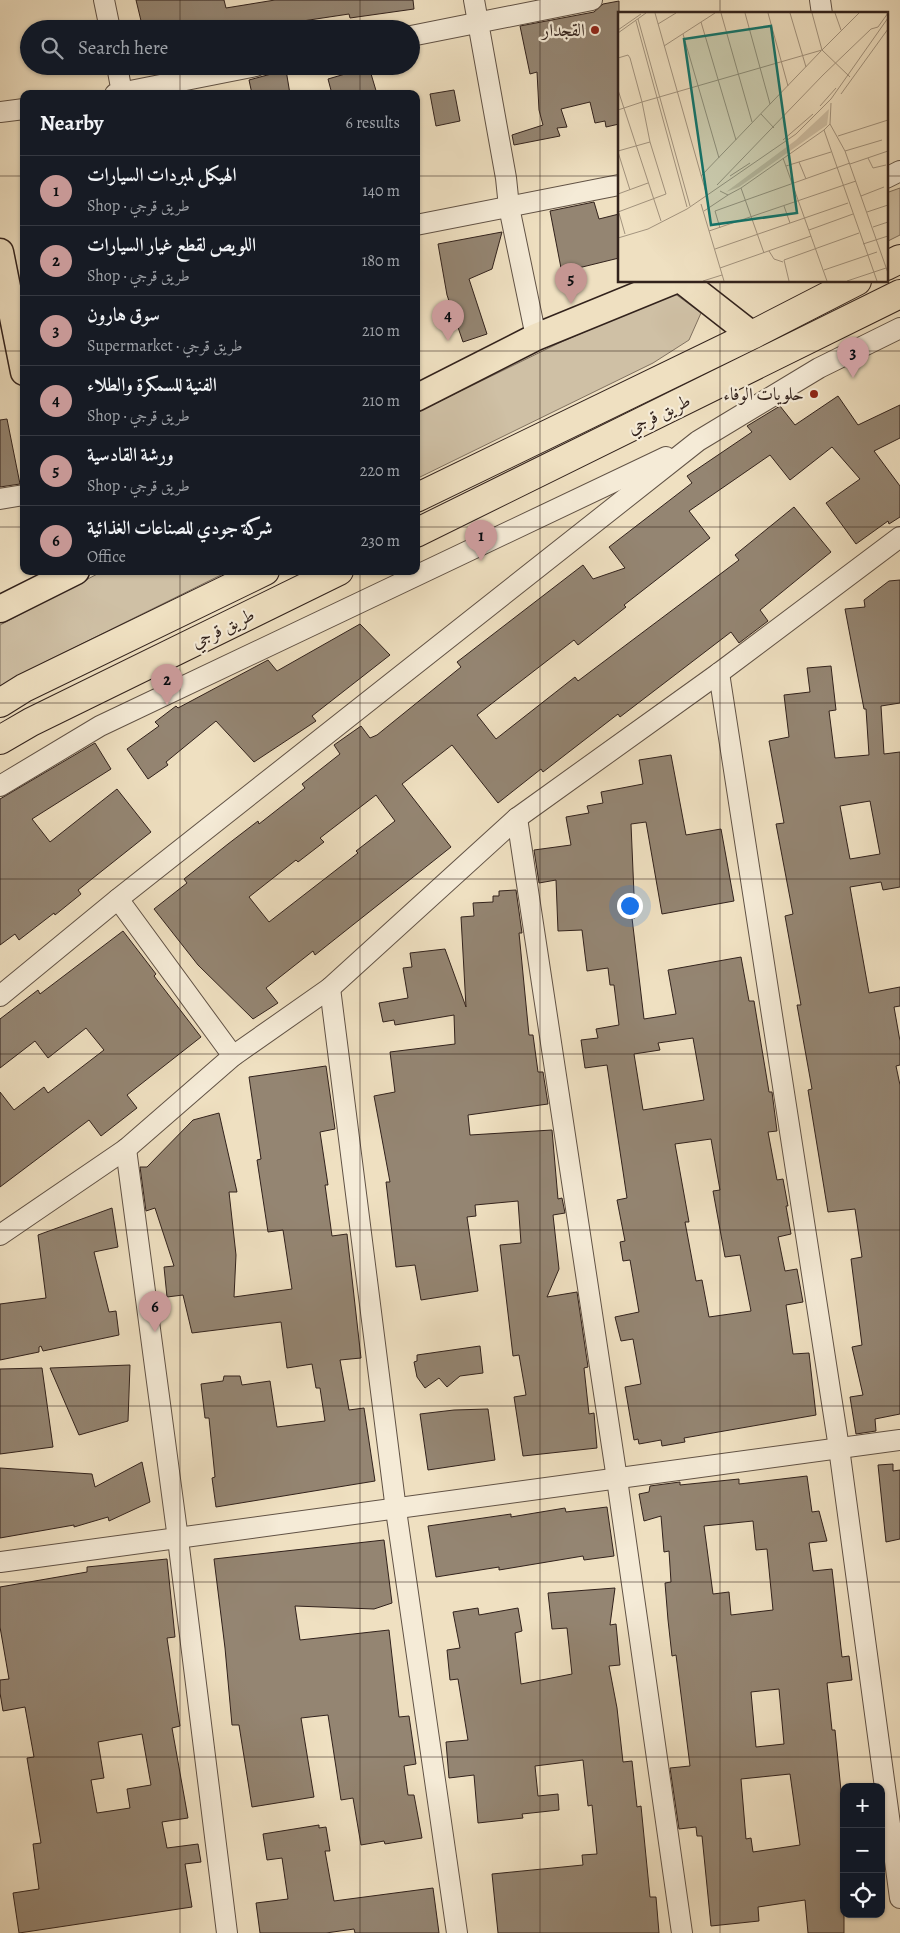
<!DOCTYPE html>
<html lang="en">
<head>
<meta charset="utf-8">
<style>
	:root { --surface:#171b24; --page:#242831; --text:#f1f3f6; --muted:#9ea1a6; --line:#363941; --accent:#c59692 }
	body { margin:0; font-family:Alegreya,Amiri,serif; background:var(--page); color:var(--text) }
	.controls { position:absolute; right:15px; bottom:15px; display:grid; overflow:hidden; border-radius:10px; box-shadow:0 1px 4px #0004 }
	.controls button { width:45px; height:45px; display:grid; place-items:center; padding:0; border:0; border-bottom:1px solid var(--line); background:var(--surface); color:var(--text); font:25px sans-serif }
	.you { position:absolute; left:629px; top:905px; width:18px; height:18px; margin:-12px; border:4px solid #fff; border-radius:50%; background:#1a73e8; box-shadow:0 0 0 8px #1a73e833 }
	.badge { display:grid; place-items:center; width:32px; height:32px; border-radius:50%; background:var(--accent); color:#111; font-size:16px; font-weight:700 }
	.pin { position:absolute; translate:-50% -41px; filter:drop-shadow(0 1px 2px #0008) }
	.pin::after { content:''; position:absolute; top:26px; width:18px; height:15px; background:inherit; clip-path:polygon(0 0,100% 0,50% 100%) }
	.list { margin:0; padding:0; list-style:none }
	h2 { display:flex; justify-content:space-between; align-items:center; height:65px; margin:0; padding:0 20px; font-size:21px }
	h2 small { font-size:16px; font-weight:400; color:var(--muted) }
	.list li { display:grid; grid-template-columns:32px 1fr auto; gap:15px; align-items:center; box-sizing:border-box; height:70px; padding:0 20px; border-top:1px solid var(--line) }
	.list b { display:block; font-size:19px; white-space:nowrap }
	.list p { margin:0; font-size:16px; white-space:nowrap; color:var(--muted) }
	.list em { font-size:16px; font-style:normal; color:var(--muted) }
	.icon { flex:none; width:28px; height:28px; fill:none; stroke:currentColor; stroke-width:2; stroke-linecap:round; stroke-linejoin:round }
	.map { position:relative; flex:none; width:900px; height:1933px; overflow:hidden }
	.search { position:absolute; background:var(--surface); box-shadow:0 1px 4px #0004; left:20px; top:20px; width:400px; height:55px; display:flex; align-items:center; gap:12px; box-sizing:border-box; padding:0 18px; border-radius:28px; color:var(--muted); font-size:19px }
	.panel { position:absolute; background:var(--surface); box-shadow:0 1px 4px #0004; left:20px; top:90px; width:400px; height:485px; border-radius:10px }
	.map>svg:first-child { display:block }
	.green { fill:#cfc0a5; stroke:#807160 }
	.building { fill:#948572; stroke:#32221c; fill-rule:evenodd }
	.lines { fill:none; stroke-linecap:round; stroke-linejoin:round }
	.minor-casing { stroke:#615245; stroke-width:22 }
	.major-casing { stroke:#32221c; stroke-width:29 }
	.highway-casing { stroke:#32221c; stroke-width:30 }
	.minor { stroke:#f5ebd7; stroke-width:20 }
	.major { stroke:#efe0c1; stroke-width:26 }
	.highway { stroke:#efe0c1; stroke-width:28 }
	.grid { fill:none; stroke:#32221c; stroke-width:1; stroke-opacity:0.55 }
	.poi-dot { fill:#8f2418; stroke:#f5ebd7; stroke-width:2 }
	.labels { text-anchor:middle; dominant-baseline:central; stroke-width:4.5; stroke-linejoin:round; paint-order:stroke }
	.poi-label { font-size:18px; fill:#32221c; stroke:#f5ebd7; text-anchor:end }
	.street-label { font-size:18px; fill:#32221c; stroke:#f5ebd7 }
	.inset-road { fill:none; stroke:#a3947f; stroke-width:1 }
	.view { fill:#0f766e; fill-opacity:0.15; stroke:#0f766e; stroke-width:2.5 }
	.inset-edge { fill:none; stroke:#32221c; stroke-width:2.5 }
</style>
</head>
<body>
<div class="map">
<svg width="900" height="1933" viewBox="0 0 900 1933">
	<rect width="100%" height="100%" fill="#efe0c1"/>
	<filter id="stains"><feTurbulence type="fractalNoise" baseFrequency=".004" numOctaves="4"/><feColorMatrix values="0 0 0 0 .2 0 0 0 0 .09 0 0 0 0 .02 0 0 0 .5 -.17"/></filter>
	<radialGradient id="worn" r=".72"><stop offset=".6" stop-color="#630" stop-opacity="0"/><stop offset="1" stop-color="#630" stop-opacity=".3"/></radialGradient>
	<g class="green">
		<path d="M900,188v47l-14,7v-49z"/>
		<path d="M674,293l27,20 -12,27 -36,23 -237,116v-66l143,-70z"/>
		<path d="M103,571h126l-184,91 -45,26v-63z"/>
	</g>
	<g class="building">
		<path d="M136,0h88l2,8 49,-8h138l1,9 -64,9 -1,-4 -53,8 1,7h-154z"/>
		<path d="M619,1v123l-13,3 -1,-6 -10,2 -5,-21 -29,7 6,18 -10,1 3,8 -46,9 -2,-10 31,-10 -4,-15 -2,-38 -7,2 -10,-48 74,-14 9,-8z"/>
		<path d="M369,67l8,27h-45l-4,-15z"/>
		<path d="M286,70l4,24h-38l-3,-14z"/>
		<path d="M454,90l6,31 -24,5 -6,-32z"/>
		<path d="M594,202l5,17 20,-5v44l-53,13 -1,-4 -4,1 -11,-57z"/>
		<path d="M502,232l-10,37 -23,10 18,55 -24,8 -16,-47 -9,-51z"/>
		<path d="M838,396l20,29 42,-20v33l-26,13 26,35v31l-11,7 -1,-3 -32,23 -30,-41 34,-24 -28,-32 -42,33 -20,-25 -81,56 21,27 -86,67 2,2 -48,38 -4,-5 -97,75 19,24 79,-62 3,4 161,-121 -4,-5 59,-48 37,45 -71,58 8,11 -29,22 -8,-11 -111,85 -2,-3 -75,58 -2,-3 -43,34 -46,-58 -50,39 49,63 -136,108 -2,-4 -47,37 12,15 -25,16 -55,-54 -44,-56 33,-26 -3,-4 44,-35 30,-23 1,3 46,-36 -3,-4 38,-30 -6,-9 27,-19 9,12 7,-3 84,-68 -4,-5 126,-97 10,14 32,-11 -16,-21 83,-64 -5,-7 65,-44 -5,-6 33,-20 15,19zM376,795l19,26 -39,30 2,2 -89,69 -20,-25 47,-37 2,2 26,-20 -4,-4z"/>
		<path d="M7,419l13,65 -20,3v-67z"/>
		<path d="M900,580v123l-19,3 3,48 16,-2v135l-17,3 -2,-8 -31,5 19,106 31,-6v19l-6,1 6,34v24l-4,1 4,19v329l-25,5 1,12 -20,3 -6,-37 13,-2 -11,-48 10,-2 -11,-86 11,-2 -7,-48 -27,3 -20,-122 4,-1 -15,-84h4l-16,-89 8,-2 -17,-90 8,-1 -15,-82 20,-4 -5,-42 26,-3 -3,-24 24,-2 5,44 -7,1 6,47 34,-3 -3,-46h-2l-19,-100 20,-2 -1,-7 25,-19zM870,801l10,53 -30,5 -10,-53z"/>
		<path d="M360,624l30,31 -78,61 4,5 -62,41 -38,-41 -50,41 2,3 -20,14 -21,-30 32,-23 -4,-4 21,-16 2,2 90,-48 9,11z"/>
		<path d="M95,743l16,26 -79,50 18,23 67,-53 34,43 -73,58 3,4 -26,21 -1,-2 -35,27 -4,-6 -15,11v-146z"/>
		<path d="M671,755l15,80 35,-6 13,72 -72,13 -16,-92 -15,2 4,94h-3l12,101 32,-5 -8,-44 73,-13 8,44h5l15,91h3l5,39 -9,1 9,48 6,-1 5,27h-2l5,28 -13,3 7,34 12,-2 6,33 -17,3 7,49 16,-1 7,62 -132,23 1,4 -23,4 -1,-6 -22,4 -1,-5 -4,1 -9,-53 16,-3 -8,-45 -12,2 -6,-24 24,-5 -9,-52 -7,1 -3,-19 5,-1 -8,-41 10,-2 -20,-133 -22,3 -4,-28 17,-2 -2,-9 23,-4 -5,-40h-4l-2,-17 -21,3 -5,-41 -24,1 -2,-51 -17,3 -5,-33 37,-5 -5,-28 23,-4 -2,-7 16,-3 -2,-11 42,-8 -4,-24zM693,1038l11,62 -61,10 -9,-56 26,-4 -2,-7zM711,1139l9,51 -7,1 12,66 15,-2 11,56 -42,6 -7,-37 -6,1 -11,-59h4l-14,-78z"/>
		<path d="M516,890l6,43h-3l10,102h4l5,37h5l5,32 -80,11 2,20 82,-5 6,69 4,-1 3,15 -12,2 6,54 -12,28 30,-5 11,75 -4,1 5,46 5,-1 3,35 -74,8 -9,-59 12,-2 -7,-40 -6,1 -13,-111 21,-2 -3,-42 -43,4 1,11 -9,1 11,74 -57,9 -6,-35 -19,2 -10,-85h4l-16,-86 21,-4 -5,-40 65,-8 -1,-29 -59,10 -1,-5 -11,2 -4,-19 29,-5 -5,-30 9,-1 -2,-14 35,-4 21,58 -5,-90 13,-1 -1,-13 20,-1v-6h6v-5z"/>
		<path d="M123,931l33,43 -2,2 47,61 -74,58 10,13 -36,28 -12,-16 -89,67v-95l14,18 30,-23 4,6 56,-43 -18,-22 -38,30 -13,-17 -35,27v-49l38,-29 2,4z"/>
		<path d="M326,1066l9,63 -15,3 8,53h-3l7,51 15,-2 14,124 -21,2 9,50 15,-2 11,73 -159,26 -4,-29 3,-1 -6,-59h-4l-4,-34 22,-3 1,-5h16l2,9 28,-4 7,46 48,-6 -5,-33h-4l-4,-24 -25,4 -6,-46 -89,11 -9,-38 -16,2 -3,-30 10,-1 -19,-58 -9,3 -6,-44h7l46,-47 26,-7 18,79h-8l7,63 -2,42 58,-8 -9,-59 -15,2 -11,-72 4,-1 -12,-82z"/>
		<path d="M112,1208l6,39 -24,5 15,60 7,-1 3,24 -76,16 -2,-5 -2,1v5l-39,8v-56l46,-6 -8,-63z"/>
		<path d="M480,1346l3,27 -23,3 -13,11 -8,-9 -14,10 -8,-11 -3,-15 3,-1v-6z"/>
		<path d="M130,1365l-2,56 -49,14 -29,-67z"/>
		<path d="M42,1368l11,79 -53,7v-85z"/>
		<path d="M488,1409l7,51 -67,10 -8,-56 34,-4z"/>
		<path d="M142,1462l8,40 -41,19 -1,-4 -34,10v-2l-74,13v-70l92,6 3,13z"/>
		<path d="M893,1464v7l7,-1v69l-14,3 -8,-77z"/>
		<path d="M807,1476l5,36 7,-1 8,30 -18,2 4,28 19,-2 10,88 7,-1 3,24 -25,3 5,47h3l9,91v112h-36l-3,-33 -47,7 1,14 -48,5 -9,-90h-5l-1,-9 -17,2 -9,-61 20,-2 -14,-111 -4,1 -4,-36 -3,-37 6,-1 -2,-31 -5,1 -3,-36 -17,5 -5,-27 10,-2 1,-6 30,-4v3l59,-6v5zM753,1521l3,29 11,-1 6,61 -42,5 -2,-23 -16,2 -9,-68zM779,1689l5,55 -28,3 -5,-55zM790,1774l10,71 -47,7 -2,-14 -5,1 -5,-60z"/>
		<path d="M607,1507l7,49 -30,4 -1,-4 -84,14v-3l-63,10 -8,-51 83,-12v3l54,-9 1,4z"/>
		<path d="M384,1540l8,63 -18,6 -79,-3 5,34 89,-10 10,87 10,-1 7,48 -12,2 4,29h6l8,43 -37,6 -1,-3 -23,4 -8,-47 -12,2 -13,-85 -27,3 13,79 -62,10 -13,-82h-7l-7,-77 -11,-89z"/>
		<path d="M167,1559l8,78 -8,1 13,88 -8,2 16,90 -26,4 5,26 31,-4 3,18 -16,2 7,43 -173,26 -6,-40 26,-4 -6,-45 8,-1 -14,-85 7,-1 -9,-50 -22,4 -3,-18v-13l9,-1 -9,-52v-40l87,-15v-5zM142,1734l9,51 -24,4 3,19 -33,5 -6,-33 13,-2 -6,-36z"/>
		<path d="M615,1588l-5,37 6,-1 4,41 -11,1 8,42 6,54 9,-1 5,46 4,-1 9,91h6l3,36h-161l-6,-59 91,-9 -1,-10 15,-1 -5,-49 -4,1 -5,-46 -48,6 3,30 20,-2 1,16 -37,4 1,4 -45,5 -4,-48 -25,3 -3,-36 22,-2 -10,-61 -8,1 -3,-30 13,-2 -7,-36 25,-4 1,7 39,-7 4,23 -7,2 6,51 51,-10 -5,-46 -15,1 -4,-36z"/>
		<path d="M319,1825v3l7,-1 4,24h-5l9,50 99,-13 6,45h-84l-1,-4 -28,4h-66l-4,-30 32,-4 -6,-41 -15,2 -4,-26z"/>
	</g>
	<g class="lines">
		<g class="minor-casing">
			<g id="minor">
				<path d="M104,0l6,29"/>
				<path d="M474,0l32,178 3,29 27,130"/>
				<path d="M820,0l2,14"/>
				<path d="M411,36l181,-36"/>
				<path d="M117,66l5,27"/>
				<path d="M115,94l141,-28"/>
				<path d="M0,112l24,-3"/>
				<path d="M886,178l14,-7"/>
				<path d="M416,225l203,-40"/>
				<path d="M0,499l24,-4"/>
				<path d="M719,673l120,775 61,450"/>
				<path d="M0,786l100,-60 566,-269"/>
				<path d="M517,818l100,661 65,454"/>
				<path d="M118,899l115,157"/>
				<path d="M330,988l66,522 61,423"/>
				<path d="M0,996l118,-97 580,-458 121,-73 81,-40"/>
				<path d="M126,1149l52,390 49,394"/>
				<path d="M0,1235l126,-86 107,-93 97,-68 187,-170 202,-145 181,-136"/>
				<path d="M0,1562l900,-122"/>
			</g>
		</g>
		<g class="major-casing">
			<g id="major">
				<path d="M0,252l24,120"/>
				<path d="M683,281l69,54"/>
				<path d="M416,398l120,-61 137,-56"/>
				<path d="M0,609l76,-38"/>
			</g>
		</g>
		<g class="highway-casing">
			<g id="highway">
				<path d="M886,266l14,-7"/>
				<path d="M416,498l336,-163 105,-54"/>
				<path d="M416,533l484,-239"/>
				<path d="M0,703l24,-15 241,-117"/>
				<path d="M0,740l31,-18 308,-151"/>
			</g>
		</g>
		<use href="#minor" class="minor"/>
		<use href="#major" class="major"/>
		<use href="#highway" class="highway"/>
	</g>
	<path class="grid" d="M180,0v29M360,0v29M540,0v1933M720,0v14M180,66v28M360,66v28M0,176h24M416,176h203M886,176h14M720,281v1652M0,351h24M416,351h484M0,527h24M416,527h484M180,571v1362M360,571v1362M0,703h900M0,879h900M0,1054h900M0,1230h900M0,1406h900M0,1582h900M0,1757h900"/>
	<g class="poi-dot">
		<circle cx="595" cy="30" r="5"/>
		<circle cx="814" cy="394" r="5"/>
	</g>
	<g class="labels">
		<g class="poi-label">
			<text x="585" y="30">القجدار</text>
			<text x="804" y="394">حلويات الوفاء</text>
		</g>
		<g class="street-label">
			<text transform="translate(659 414) rotate(-26)">طريق قرجي</text>
			<text transform="translate(223 628) rotate(-26)">طريق قرجي</text>
		</g>
	</g>
	<g transform="translate(618 12)">
		<rect width="270" height="270" fill="#efe0c1"/>
		<path d="M211,97l-2,16 -88,62 -13,5 70,-52z" fill="#cfc0a5"/>
		<path class="inset-road" d="M37,1l52,183M103,1l31,109M127,1l25,91M150,1l20,73M172,1l16,54M194,1l10,37 28,27M217,1l6,17M20,7l52,187M18,9l51,186M83,10l35,118M40,12l18,-11M0,18l23,-16M0,21l28,-20M65,22l36,124M46,34l51,-33M0,46l10,-3 2,3 12,44 -24,8M0,78l43,131M223,82l47,-65M202,94l16,-18M143,102l13,14M212,112l15,27 43,122M206,118l53,151M220,124l50,-16M165,128l30,-26M32,130l-8,-40 180,-52 37,-37M0,139l32,-9 16,52 -48,18M227,139l37,-11M0,140l12,38M165,146l44,123M250,146l5,10 13,-3M181,150l7,17M232,152l38,-13M168,154l45,-14M83,164l120,-125M112,164l20,-13M99,173l106,-110 48,-46 7,-2 10,-14M123,176l23,65M102,179l8,4 13,-7 83,-58 6,-6 1,-21M0,182l30,-11M243,184l23,-9M83,192l23,77M166,194l6,17M86,199l24,-16M249,200l21,-7M1,201l6,21M255,215l15,-5M102,216l-5,-17 135,-48M191,218l44,-16M91,219l147,-50M0,226l30,-9 39,-20 109,-75 35,-35 57,-81M245,232l25,-8M97,237l133,-46M151,239l5,8 9,3M102,256l91,-32M206,258l53,-18M85,269l19,-6M171,269l-5,-21 75,-27M229,269l39,-13"/>
		<path class="view" d="M153,14l26,187 -86,12 -27,-186z"/>
		<rect width="270" height="270" class="inset-edge"/>
	</g>
	<rect width="100%" height="100%" filter="url(#stains)"/>
	<rect width="100%" height="100%" fill="url(#worn)"/>
</svg>
<div class="controls">
<button>+</button>
<button>−</button>
<button><svg class="icon" aria-label="locate" viewBox="0 0 24 24"><circle cx="12" cy="12" r="6"/><path d="M12 2v4M12 18v4M2 12h4M18 12h4"/></svg></button>
</div>
<div class="you"></div>
<div class="pin badge" style="left:481px;top:561px">1</div>
<div class="pin badge" style="left:167px;top:705px">2</div>
<div class="pin badge" style="left:853px;top:378px">3</div>
<div class="pin badge" style="left:448px;top:341px">4</div>
<div class="pin badge" style="left:571px;top:304px">5</div>
<div class="pin badge" style="left:155px;top:1332px">6</div>
<div class="search"><svg class="icon" aria-label="search" viewBox="0 0 24 24"><circle cx="10" cy="10" r="6"/><path d="M15 15l6 6"/></svg>Search here</div>
<section class="panel">
<h2>Nearby<small>6 results</small></h2>
<ul class="list">
<li><span class="badge">1</span><div><b>الهيكل لمبردات السيارات</b><p>Shop · طريق قرجي</p></div><em>140 m</em></li>
<li><span class="badge">2</span><div><b>اللويص لقطع غيار السيارات</b><p>Shop · طريق قرجي</p></div><em>180 m</em></li>
<li><span class="badge">3</span><div><b>سوق هارون</b><p>Supermarket · طريق قرجي</p></div><em>210 m</em></li>
<li><span class="badge">4</span><div><b>الفنية للسمكرة والطلاء</b><p>Shop · طريق قرجي</p></div><em>210 m</em></li>
<li><span class="badge">5</span><div><b>ورشة القادسية</b><p>Shop · طريق قرجي</p></div><em>220 m</em></li>
<li><span class="badge">6</span><div><b>شركة جودي للصناعات الغذائية</b><p>Office</p></div><em>230 m</em></li>
</ul>
</section>
</div>
</body>
</html>
